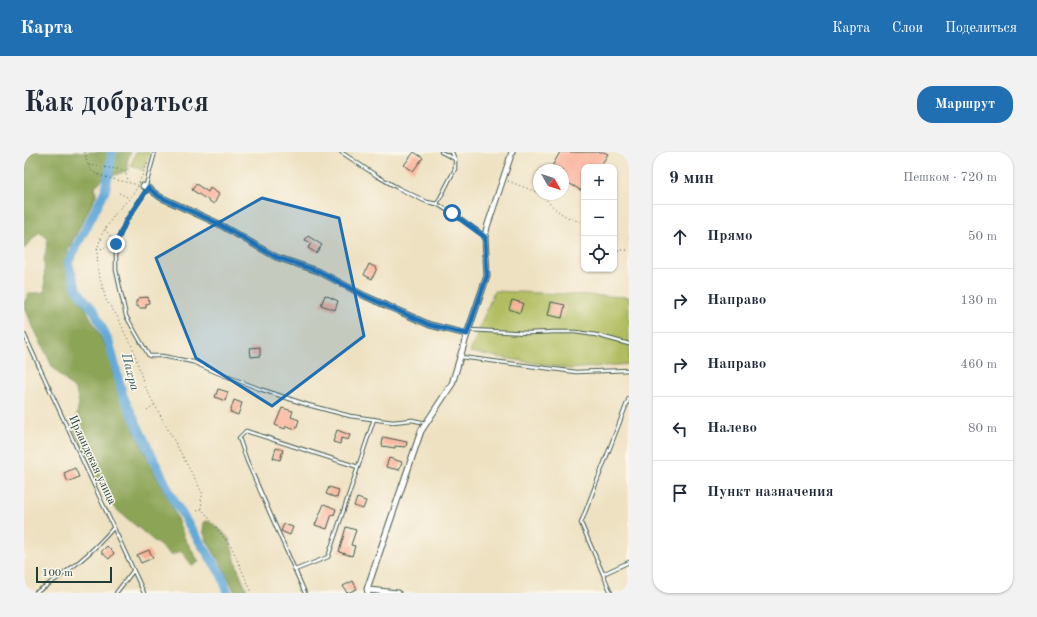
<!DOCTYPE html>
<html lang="ru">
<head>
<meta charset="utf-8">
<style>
	:root { --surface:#fff; --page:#f2f2f3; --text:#1f2937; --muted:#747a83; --line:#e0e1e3; --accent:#1f6fb2 }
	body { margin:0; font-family:"Old Standard TT",serif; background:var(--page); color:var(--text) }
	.controls { position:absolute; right:12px; top:12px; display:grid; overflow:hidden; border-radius:8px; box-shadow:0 1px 3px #0004 }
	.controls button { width:36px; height:36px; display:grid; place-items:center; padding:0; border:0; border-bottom:1px solid var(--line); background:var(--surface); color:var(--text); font:20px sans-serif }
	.compass { position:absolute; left:509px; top:12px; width:36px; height:36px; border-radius:50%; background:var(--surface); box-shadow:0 1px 3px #0004; rotate:129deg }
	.scale { position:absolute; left:12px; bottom:10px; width:76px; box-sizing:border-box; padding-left:4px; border:2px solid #1f3d34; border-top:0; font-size:11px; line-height:14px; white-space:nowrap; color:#1f3d34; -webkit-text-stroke:3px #fbf7ec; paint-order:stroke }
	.stop { position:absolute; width:12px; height:12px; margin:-9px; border:3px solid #1f6fb2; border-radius:50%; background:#fff }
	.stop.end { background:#1f6fb2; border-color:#fff; box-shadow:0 1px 4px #0008 }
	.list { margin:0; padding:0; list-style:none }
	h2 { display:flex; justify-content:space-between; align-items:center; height:52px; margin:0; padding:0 16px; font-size:17px }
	h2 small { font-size:13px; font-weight:400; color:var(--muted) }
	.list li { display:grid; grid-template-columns:26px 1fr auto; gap:12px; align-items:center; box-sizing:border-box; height:64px; padding:0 16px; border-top:1px solid var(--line) }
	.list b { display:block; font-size:15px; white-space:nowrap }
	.list em { font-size:13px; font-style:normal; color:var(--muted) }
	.icon { flex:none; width:22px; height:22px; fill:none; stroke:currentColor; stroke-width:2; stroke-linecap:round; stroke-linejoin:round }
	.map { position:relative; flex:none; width:605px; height:441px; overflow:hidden; border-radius:16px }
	header { display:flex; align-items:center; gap:24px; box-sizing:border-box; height:56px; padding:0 20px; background:var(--accent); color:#fff }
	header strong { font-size:19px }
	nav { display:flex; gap:22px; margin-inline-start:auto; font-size:14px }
	.intro { display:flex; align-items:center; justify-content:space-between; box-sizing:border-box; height:96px; padding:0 24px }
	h1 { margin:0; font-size:28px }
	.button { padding:10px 18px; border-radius:16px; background:var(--accent); color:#fff; font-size:14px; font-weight:700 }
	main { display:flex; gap:24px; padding:0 24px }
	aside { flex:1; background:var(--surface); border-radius:16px; box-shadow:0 1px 3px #0004 }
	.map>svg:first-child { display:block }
	.green { fill:#b1bd60; stroke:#687d4a }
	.forest { fill:#8ca456; stroke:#567045 }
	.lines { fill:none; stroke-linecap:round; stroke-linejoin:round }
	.river { stroke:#64a9d9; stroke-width:9 }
	.building { fill:#f9b098 }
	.lane-casing { stroke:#3e5649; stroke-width:4.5 }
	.street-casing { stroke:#3e5649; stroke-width:7 }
	.path { stroke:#3e5649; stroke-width:1; stroke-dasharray:1 3; stroke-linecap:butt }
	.lane { stroke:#fff; stroke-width:2.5 }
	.street { stroke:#fff; stroke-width:5 }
	.route { stroke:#1f6fb2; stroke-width:5 }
	.marked { fill:#1f6fb2; fill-opacity:0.2; stroke:#1f6fb2; stroke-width:3; stroke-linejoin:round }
	.labels { text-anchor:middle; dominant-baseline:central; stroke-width:3; stroke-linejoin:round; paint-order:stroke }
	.street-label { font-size:12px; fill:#1f3d34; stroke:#fbf7ec }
	.water-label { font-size:13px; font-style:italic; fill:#345d66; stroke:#fbf7ec }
</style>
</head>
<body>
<header>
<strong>Карта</strong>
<nav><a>Карта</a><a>Слои</a><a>Поделиться</a></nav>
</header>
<div class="intro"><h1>Как добраться</h1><a class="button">Маршрут</a></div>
<main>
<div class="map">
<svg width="605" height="441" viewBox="0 0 605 441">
	<rect width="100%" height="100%" fill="#fbf7ec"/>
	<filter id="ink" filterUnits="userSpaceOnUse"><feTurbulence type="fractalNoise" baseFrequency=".025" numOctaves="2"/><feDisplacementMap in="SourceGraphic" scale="8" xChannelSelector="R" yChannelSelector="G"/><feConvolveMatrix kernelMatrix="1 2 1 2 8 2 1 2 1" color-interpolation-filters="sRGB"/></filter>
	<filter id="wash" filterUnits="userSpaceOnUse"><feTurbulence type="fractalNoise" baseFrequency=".012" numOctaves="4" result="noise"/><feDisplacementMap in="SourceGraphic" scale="16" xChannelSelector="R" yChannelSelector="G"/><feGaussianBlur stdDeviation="0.9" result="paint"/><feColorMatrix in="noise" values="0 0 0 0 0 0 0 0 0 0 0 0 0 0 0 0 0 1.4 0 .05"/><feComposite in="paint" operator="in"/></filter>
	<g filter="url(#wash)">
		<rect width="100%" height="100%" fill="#eee1c1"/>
		<g class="green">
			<path d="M112,0h14l-7,18 -12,-4z"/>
			<path d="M470,139l135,6v67l-60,5 -99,-17z"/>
		</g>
		<g class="forest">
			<path d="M0,0h107l-4,9 2,9 -26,9 -8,7 1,10 -28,54 -1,20 10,26 9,13 23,44 5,24 22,57 19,40 16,30 14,35 14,23 -7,3 -11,-14 -10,4 -60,-50 -37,-74 5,-28 -3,-12 -23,-23 -23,-48 -6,-17 5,-10h11l5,-2 -1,-31 4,-21 -9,-7 -15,17z"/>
			<path d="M184,369l14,10 7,8 8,28 11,26h-13l-11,-24 -16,-26 -5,-12 1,-9z"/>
		</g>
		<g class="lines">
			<path class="river" d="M88,0l-2,16 -5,23 -37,72 9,27 18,22 15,33 13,51 50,103 17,28 31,47 7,19"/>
		</g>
		<g id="blocks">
			<g class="building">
				<path d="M390,0l9,6 -10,13 -9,-6z"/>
				<path d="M536,0h44l4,2 -8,13h-16v25l-21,-12v-10h-13z"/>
				<path d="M172,32l12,8 2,-4 9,6 -5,10 -22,-14z"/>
				<path d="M284,84l14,9 -6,8 -8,-5 3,-5 -6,-3z"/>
				<path d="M345,112l8,4 -5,11 -8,-4z"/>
				<path d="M301,143l13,6 -3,9 -14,-5z"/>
				<path d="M124,145l1,6 -3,1v4h-7v-2h-3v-5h2v-3z"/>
				<path d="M488,148l11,3 -3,10 -11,-4z"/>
				<path d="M527,150l14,3 -3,13 -14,-3z"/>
				<path d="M236,195v9l-9,1 -1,-9z"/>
				<path d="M194,237l10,3 -3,9 -10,-4z"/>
				<path d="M210,248l8,3 -4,12 -8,-3z"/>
				<path d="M258,256l11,3 -2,6 8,3 -3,9 -10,-3 -1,3 -10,-4z"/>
				<path d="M313,278l13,5 -2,5 -7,-2 -1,6 -7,-2z"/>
				<path d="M359,285l24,5 -1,5 -11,-1v2l-13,-2z"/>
				<path d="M252,296l7,2 -3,10 -7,-2z"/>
				<path d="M365,306l13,4 -3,8 -13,-3z"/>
				<path d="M51,316l4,9 -11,5 -4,-9z"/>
				<path d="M305,335l10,3 -2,8 -11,-4z"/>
				<path d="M333,346l9,3 -3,8 -9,-3z"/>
				<path d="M300,352l12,5 -2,6 -2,-1 -5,15 -12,-4z"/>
				<path d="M260,372l9,3 -3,8 -9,-4z"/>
				<path d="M322,375l10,3 -5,15 4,1 -3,10 -13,-4z"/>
				<path d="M83,394l7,7 -5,6 -8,-7z"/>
				<path d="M125,398l4,8 -12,5 -4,-8z"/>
				<path d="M329,429l4,8 -10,4 -4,-7z"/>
			</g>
		</g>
	</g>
	<g filter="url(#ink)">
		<use href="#blocks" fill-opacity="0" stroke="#3e5649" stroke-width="1"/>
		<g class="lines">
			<g class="lane-casing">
				<g id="lane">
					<path d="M131,0l-9,33 2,3 -22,33 -10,23v26l10,46 23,40h13l31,6 25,11 42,16 48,16 42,11 43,6 19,-2 14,3"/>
					<path d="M317,0l36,24 21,12 29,14 10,2 23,14 25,18"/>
					<path d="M417,0l14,7"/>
					<path d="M413,52l18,-35v-9l-3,-8"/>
					<path d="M445,178l59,3 26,-1h21l21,3 33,9"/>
					<path d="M0,182l120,259"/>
					<path d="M437,205l115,15 53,-2"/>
					<path d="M605,246l-48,125 22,51 26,-12"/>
					<path d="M271,418l-48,-109 -8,-23 7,-7 112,36"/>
					<path d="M579,422l8,19"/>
					<path d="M11,441c29,-18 57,-39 79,-66"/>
					<path d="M92,441l17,-22"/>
					<path d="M281,441l-10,-23 33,-13 46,-138"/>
				</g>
			</g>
			<g class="street-casing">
				<g id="street">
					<path d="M119,34l5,2 12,9 57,26 59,34 42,14 47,25 65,29 37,9 20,-58 -2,-39 2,-10 25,-75"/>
					<path d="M344,438l30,3"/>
					<path d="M344,441l-1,-4 54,-158 31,-47 15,-50"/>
				</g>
			</g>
			<g class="path">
				<path d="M61,0c1,5 2,14 6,18 5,7 37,12 47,15"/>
				<path d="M65,13l35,5 5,12"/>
				<path d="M484,29l31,12"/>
				<path d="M115,31l9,-21"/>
				<path d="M114,34l-8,12 -13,13 -15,23 -5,16 1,21 8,29 13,19 6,15 8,14 11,37 59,109 -2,5 1,10"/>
				<path d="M95,41l10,5"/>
				<path d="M517,42c14,15 21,24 42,28l1,2"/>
				<path d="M81,77l9,12"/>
				<path d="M77,87l3,1"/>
				<path d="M73,98l15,-5"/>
				<path d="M590,98h15"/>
				<path d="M123,258l7,-5"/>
				<path d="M173,359l5,-2 30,39 20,45"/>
			</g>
			<use href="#lane" class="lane"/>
			<use href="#street" class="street"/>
		</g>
	</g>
	<g class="lines" filter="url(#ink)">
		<path class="route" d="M92,92l10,-23 22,-33 12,9 57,26 59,34 42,14 47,25 65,29 37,9 20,-58 -2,-39 -33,-24"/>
	</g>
	<path class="marked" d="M238,46l77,20 25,118 -92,70 -76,-48 -40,-100z"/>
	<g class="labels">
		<g class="street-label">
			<text transform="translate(68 308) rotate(65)">Ирландская улица</text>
		</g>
		<g class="water-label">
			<text transform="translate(106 220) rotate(75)">Пахра</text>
		</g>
	</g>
</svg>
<div class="controls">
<button>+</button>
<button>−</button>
<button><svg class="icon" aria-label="locate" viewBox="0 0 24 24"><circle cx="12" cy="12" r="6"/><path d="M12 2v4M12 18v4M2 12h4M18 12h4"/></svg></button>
</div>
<svg class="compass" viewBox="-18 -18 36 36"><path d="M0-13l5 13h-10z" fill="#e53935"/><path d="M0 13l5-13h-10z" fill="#747a83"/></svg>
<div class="scale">100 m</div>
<div class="stop" style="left:428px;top:61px"></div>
<div class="stop end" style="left:92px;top:92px"></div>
</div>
<aside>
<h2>9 мин<small>Пешком · 720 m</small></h2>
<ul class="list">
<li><svg class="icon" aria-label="ahead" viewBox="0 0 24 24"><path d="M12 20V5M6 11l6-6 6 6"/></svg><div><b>Прямо</b></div><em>50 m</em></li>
<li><svg class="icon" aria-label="right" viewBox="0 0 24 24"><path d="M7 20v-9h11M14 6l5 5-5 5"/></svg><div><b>Направо</b></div><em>130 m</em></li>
<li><svg class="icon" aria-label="right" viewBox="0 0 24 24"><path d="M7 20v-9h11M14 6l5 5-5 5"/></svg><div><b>Направо</b></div><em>460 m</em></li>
<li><svg class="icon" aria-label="left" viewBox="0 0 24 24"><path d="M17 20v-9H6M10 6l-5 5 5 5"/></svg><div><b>Налево</b></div><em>80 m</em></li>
<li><svg class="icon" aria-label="arrive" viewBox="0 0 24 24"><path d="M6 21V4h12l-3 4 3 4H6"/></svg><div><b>Пункт назначения</b></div></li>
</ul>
</aside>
</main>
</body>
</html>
